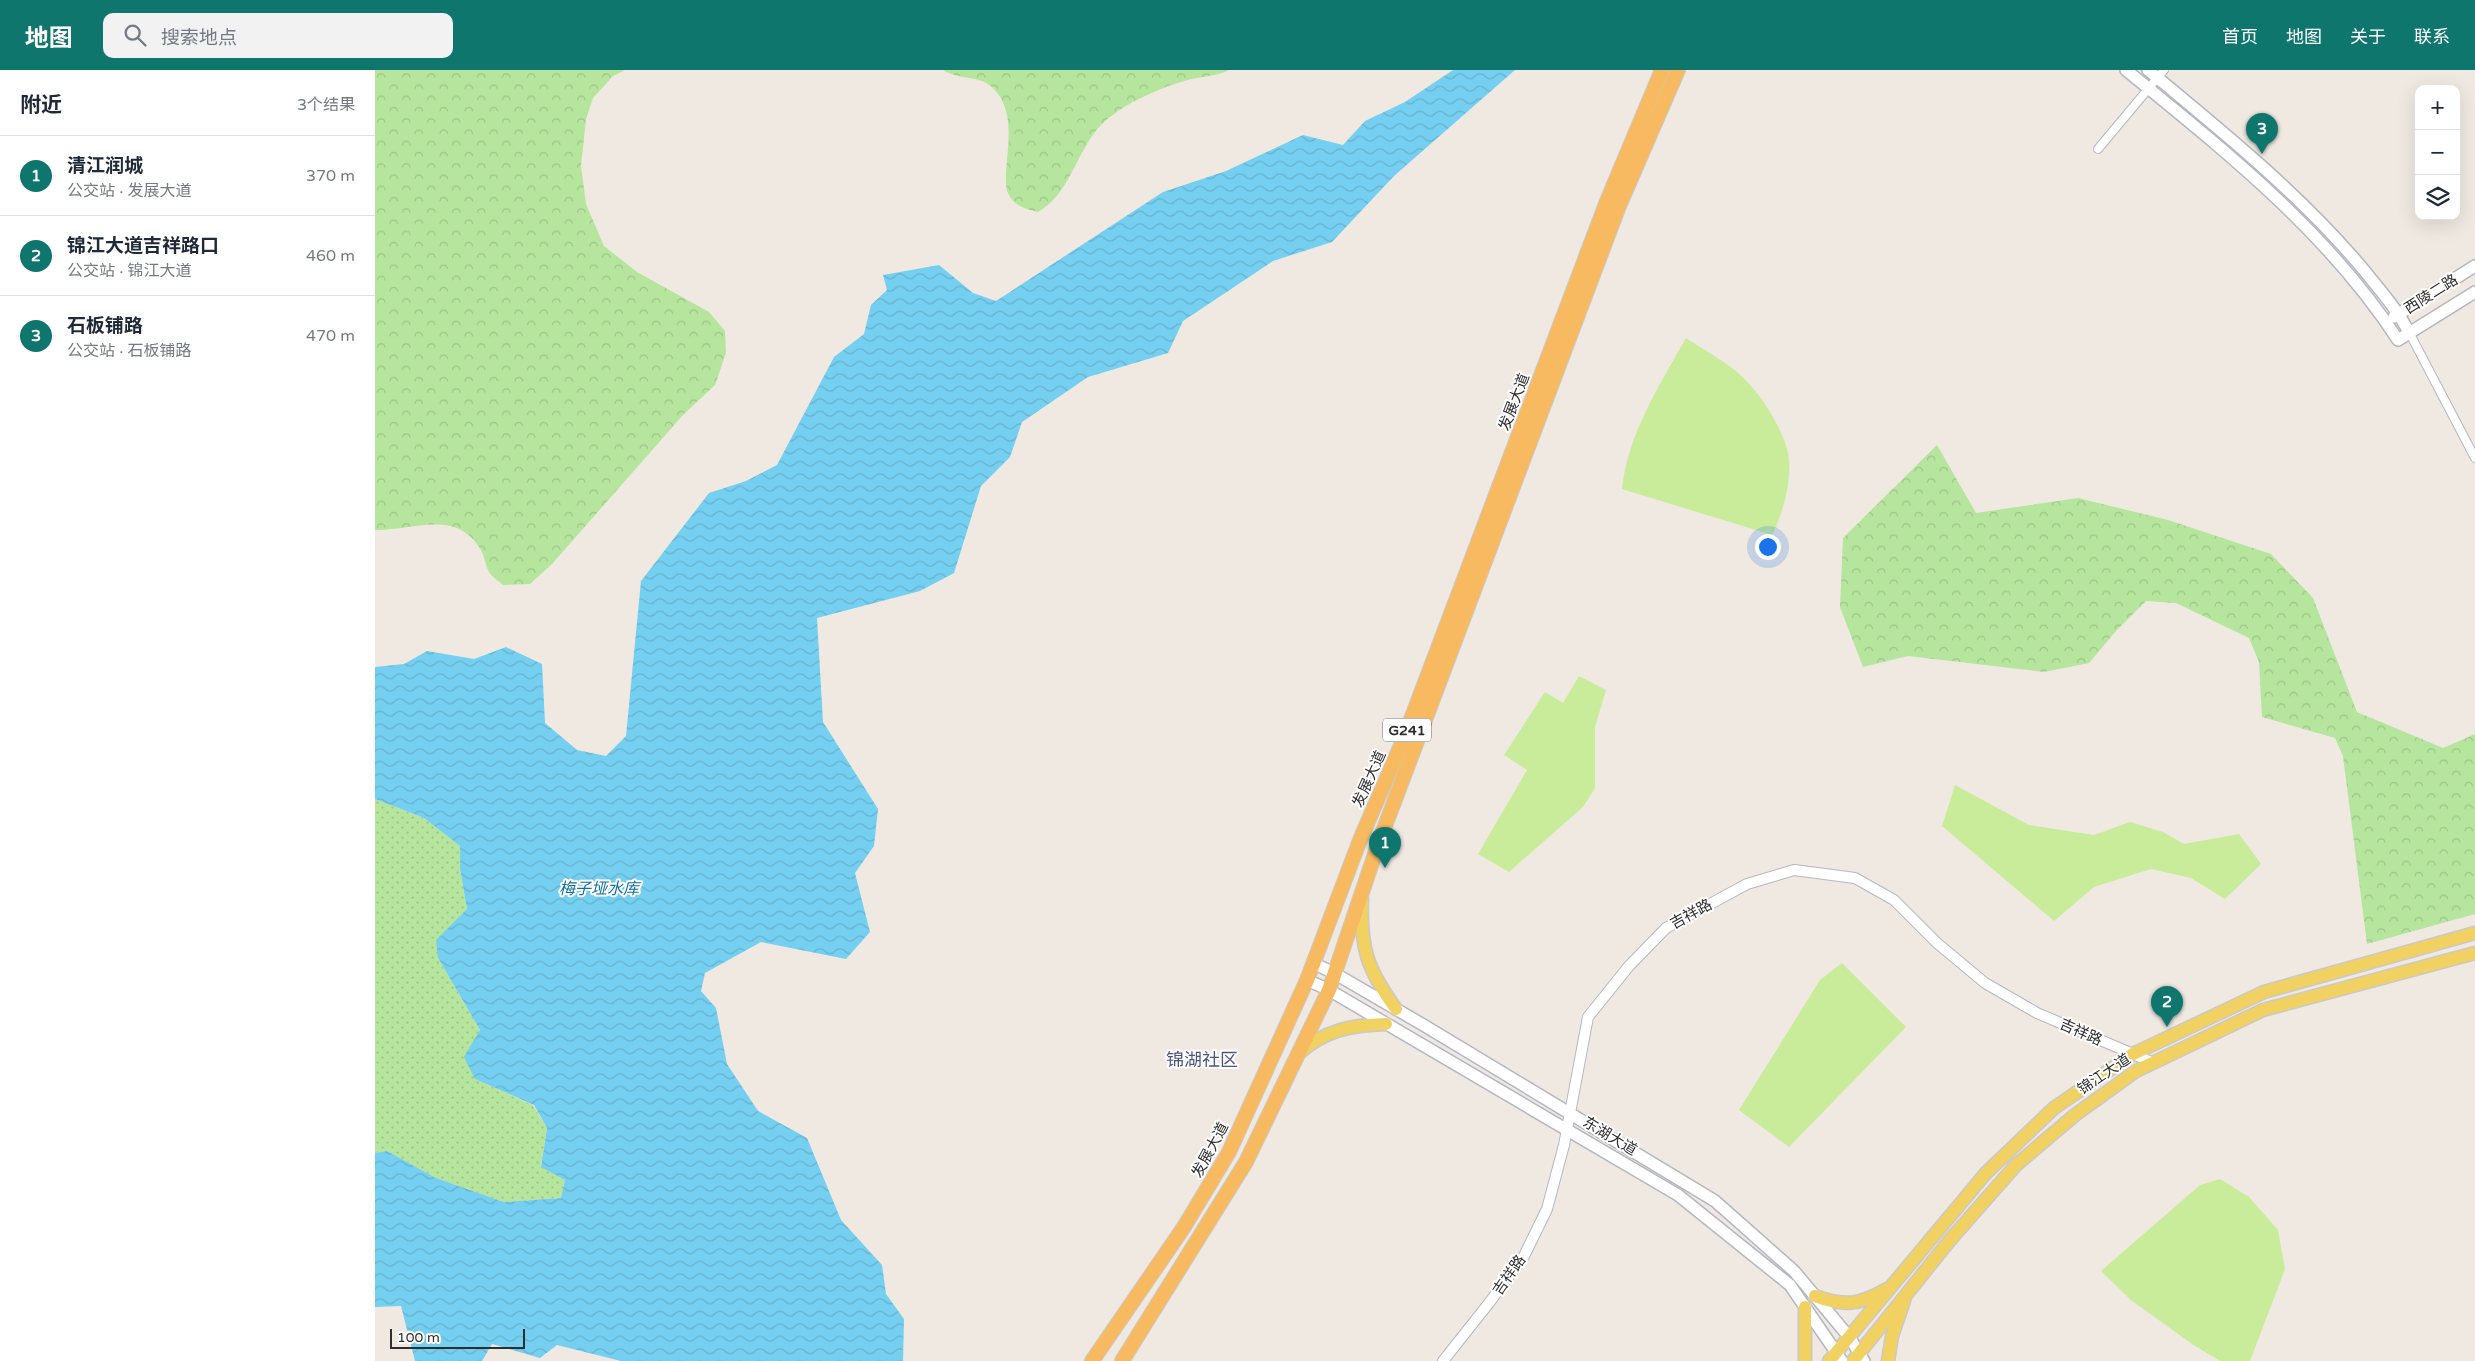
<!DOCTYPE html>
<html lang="zh">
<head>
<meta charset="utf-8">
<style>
	:root { --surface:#fff; --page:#f2f2f3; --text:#1f2937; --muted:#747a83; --line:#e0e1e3; --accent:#0f766e }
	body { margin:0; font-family:"Varela Round","Noto Sans SC",sans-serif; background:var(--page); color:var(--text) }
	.controls { position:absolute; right:15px; top:15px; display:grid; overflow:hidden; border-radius:10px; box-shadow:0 5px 20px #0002 }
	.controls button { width:45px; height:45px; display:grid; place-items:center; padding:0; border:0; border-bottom:1px solid var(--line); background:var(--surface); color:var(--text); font:25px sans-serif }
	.scale { position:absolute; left:15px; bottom:12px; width:135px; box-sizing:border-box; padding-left:5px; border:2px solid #2e2e2e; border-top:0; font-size:14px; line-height:18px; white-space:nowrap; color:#2e2e2e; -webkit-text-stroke:4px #fff; paint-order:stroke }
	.you { position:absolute; left:1392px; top:476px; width:18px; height:18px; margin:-12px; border:4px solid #fff; border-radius:50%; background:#1a73e8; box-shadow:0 0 0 8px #1a73e833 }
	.badge { display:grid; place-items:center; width:32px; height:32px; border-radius:50%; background:var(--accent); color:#fff; font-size:16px; font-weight:700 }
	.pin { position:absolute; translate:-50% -41px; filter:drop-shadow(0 1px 2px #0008) }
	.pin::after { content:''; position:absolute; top:26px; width:18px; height:15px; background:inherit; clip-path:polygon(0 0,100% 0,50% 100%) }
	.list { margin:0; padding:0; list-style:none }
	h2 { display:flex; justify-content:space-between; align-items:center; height:65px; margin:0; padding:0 20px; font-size:21px }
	h2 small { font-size:16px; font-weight:400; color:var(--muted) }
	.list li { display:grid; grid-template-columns:32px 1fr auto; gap:15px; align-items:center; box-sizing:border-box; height:80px; padding:0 20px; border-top:1px solid var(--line) }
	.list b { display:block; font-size:19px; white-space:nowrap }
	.list p { margin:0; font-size:16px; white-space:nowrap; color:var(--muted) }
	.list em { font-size:16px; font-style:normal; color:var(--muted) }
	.icon { flex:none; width:28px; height:28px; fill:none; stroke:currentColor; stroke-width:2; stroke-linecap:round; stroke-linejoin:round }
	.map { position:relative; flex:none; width:2100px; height:1291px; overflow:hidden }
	header { display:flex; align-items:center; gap:30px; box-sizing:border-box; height:70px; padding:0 25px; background:var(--accent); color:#fff }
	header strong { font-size:24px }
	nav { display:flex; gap:28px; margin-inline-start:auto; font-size:18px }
	.search { width:350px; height:45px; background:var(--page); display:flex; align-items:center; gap:12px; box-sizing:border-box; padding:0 18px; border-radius:10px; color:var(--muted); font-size:19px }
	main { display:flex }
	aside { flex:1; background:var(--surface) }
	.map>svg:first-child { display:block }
	.forest { fill:url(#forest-crowns) }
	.park { fill:url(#park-dots) }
	.pitch { fill:#c9ec9a }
	.water { fill:url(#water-waves) }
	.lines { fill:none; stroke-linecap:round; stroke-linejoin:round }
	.minor-casing { stroke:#b4b7c1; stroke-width:10 }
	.tertiary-casing { stroke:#b4b7c1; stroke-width:12 }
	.secondary-casing { stroke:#b4b7c1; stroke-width:14 }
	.primary-casing { stroke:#c9c9c9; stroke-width:15 }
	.trunk-casing { stroke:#c9c9c9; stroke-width:16 }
	.minor { stroke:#fff; stroke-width:8 }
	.tertiary { stroke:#fff; stroke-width:10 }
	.secondary { stroke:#fff; stroke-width:11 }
	.primary { stroke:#f2d163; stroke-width:12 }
	.trunk { stroke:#f8ba60; stroke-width:14 }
	.labels { text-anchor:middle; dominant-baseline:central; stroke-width:4; stroke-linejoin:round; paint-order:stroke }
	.shield { fill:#fff; stroke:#6d6d6d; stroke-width:1 }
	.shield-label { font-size:14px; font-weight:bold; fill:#2e2e2e }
	.street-label { font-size:15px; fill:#2e2e2e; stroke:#fff }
	.water-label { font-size:16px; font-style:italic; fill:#0d6fa3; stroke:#fff }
	.quarter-label { font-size:18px; fill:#4d5680; stroke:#fff }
</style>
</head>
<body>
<header>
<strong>地图</strong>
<div class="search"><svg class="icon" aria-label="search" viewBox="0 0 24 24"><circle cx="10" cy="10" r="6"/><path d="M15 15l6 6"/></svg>搜索地点</div>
<nav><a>首页</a><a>地图</a><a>关于</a><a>联系</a></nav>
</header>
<main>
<aside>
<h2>附近<small>3个结果</small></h2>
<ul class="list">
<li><span class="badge">1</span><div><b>清江润城</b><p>公交站 · 发展大道</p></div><em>370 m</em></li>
<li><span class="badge">2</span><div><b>锦江大道吉祥路口</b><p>公交站 · 锦江大道</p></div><em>460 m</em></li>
<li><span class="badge">3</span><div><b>石板铺路</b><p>公交站 · 石板铺路</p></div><em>470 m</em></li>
</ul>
</aside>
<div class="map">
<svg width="2100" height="1291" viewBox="0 0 2100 1291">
	<defs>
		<pattern id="forest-crowns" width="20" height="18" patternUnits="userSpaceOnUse" patternTransform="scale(1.25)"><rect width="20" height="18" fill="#b6e59e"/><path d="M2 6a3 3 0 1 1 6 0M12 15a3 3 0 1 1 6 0" fill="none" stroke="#9dc588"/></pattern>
		<pattern id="park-dots" width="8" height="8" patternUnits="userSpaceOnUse" patternTransform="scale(1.25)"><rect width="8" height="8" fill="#b6e59e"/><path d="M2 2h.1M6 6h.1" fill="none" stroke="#9dc588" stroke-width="1.8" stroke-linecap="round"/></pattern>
		<pattern id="water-waves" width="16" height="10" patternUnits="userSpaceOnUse" patternTransform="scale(1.25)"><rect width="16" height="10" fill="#75cff0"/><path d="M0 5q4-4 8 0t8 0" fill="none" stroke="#66b2ce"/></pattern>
	</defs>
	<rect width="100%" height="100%" fill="#efe9e1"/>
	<g class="forest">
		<path d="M0,0h250l-12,6 -20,22 -7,21 -5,47 5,38 18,42 33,26 72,40 16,19 1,22 -11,32 -32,30 -131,149 -22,20 -27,1c-4,-4 -11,-8 -14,-13 -4,-7 -4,-15 -8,-22 -25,-42 -68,-19 -106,-20z"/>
		<path d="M568,0h286c-13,7 -30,6 -45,11 -29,9 -62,23 -84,45 -24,26 -30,68 -62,86 -11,-3 -24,-6 -29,-17 -4,-6 -3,-16 -3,-23 2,-29 9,-62 -13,-84 -13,-13 -35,-8 -50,-18z"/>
		<path d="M1562,375l39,68 102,-15 90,22 103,34 42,44 44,114 86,36 32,-14v180l-108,30 -24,-188 -8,-18 -73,-21 -3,-55 -10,-24 -73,-35 -30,-2 -30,30 -27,32 -45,9 -136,-16 -45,11 -23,-60 3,-69z"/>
	</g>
	<path class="park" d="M0,729l49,19 36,28v23l7,40 -29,49 42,72 -5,49 58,26 14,23 -6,38 24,14 -4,18 -57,4 -68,-24 -49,-27 -12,2z"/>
	<g class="pitch">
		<path d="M1311,268c21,14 49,28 65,48 14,15 33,47 37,67 5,24 -5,61 -16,82l-150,-46c6,-55 37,-103 64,-151z"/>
		<path d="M1204,606l27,14 -11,37v61l-12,19 -74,65 -31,-18 49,-84 -23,-15 41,-63 18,11z"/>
		<path d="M1580,715l74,40 65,10 36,-13 33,10 21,12 55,-10 22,30 -36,35 -34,-21 -40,-9 -57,18 -40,34 -112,-95z"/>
		<path d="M1467,893l64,64 -117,120 -50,-37 81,-130z"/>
		<path d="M1845,1109l29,18 29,33 7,39 -35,92h-30l-28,-17 -61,-44 -30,-29 99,-86z"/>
	</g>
	<path class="water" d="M1078,0h62l-121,106 -62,66 -59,19 -90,60 -15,32 -80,24 -66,45 -12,35 -29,29 -27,87 -34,18 -103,27 6,104 55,87 -4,37 -19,27 15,59 -24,27 -85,-17 -56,31 -4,18 15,17 11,56 31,47 49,27 34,82 41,45 4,29 18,25 -1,42h-282l-64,-16 -17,13 -48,-14 -10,17h-67l-14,-55 -26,1v-154l12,-2 49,27 68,24 57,-4 4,-18 -24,-13 6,-39 -13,-23 -59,-26 -11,-22 16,-27 -42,-72 -2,-18 31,-31 -7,-40v-23l-36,-28 -49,-19v-132l29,-3 23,-13 47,8 32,-12 36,17 3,59 32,27 29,6 20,-20 15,-155 68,-88 37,-12 31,-16 57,-108 30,-23 7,-29 16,-15 -4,-15 56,-10 34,28 23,8 167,-109 63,-21 77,-36 40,10 22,-24 40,-19z"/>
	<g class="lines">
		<g class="minor-casing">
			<g id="minor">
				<path d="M1723,79l66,-79"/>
				<path d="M2035,264l65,124"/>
			</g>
		</g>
		<g class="tertiary-casing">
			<path id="tertiary" d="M1068,1291l46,-58 35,-47 23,-47 17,-64 24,-128 41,-51 37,-38 81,-44 47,-14 61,8 39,22 43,43 48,40 52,30 117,50"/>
		</g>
		<g class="secondary-casing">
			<g id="secondary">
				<path d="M1751,0c98,80 202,162 272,270l77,-48"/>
				<path d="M1773,0c75,62 152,124 215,199 17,21 34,40 47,65"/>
				<path d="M2019,247l81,-51"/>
				<path d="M938,893l21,10 91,53 290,175 79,70 56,67 14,23"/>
				<path d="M932,910l22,10 349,205 112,90 52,76"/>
			</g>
		</g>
		<g class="primary-casing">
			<g id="primary">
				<path d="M987,828c-2,50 5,71 34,111"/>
				<path d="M923,984c27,-24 53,-29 88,-30"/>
				<path d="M1440,1226c30,11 44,9 72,-7"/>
				<path d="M1430,1237v54"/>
				<path d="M1454,1291l157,-188 68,-65 79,-54 131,-62 211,-59"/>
				<path d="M1478,1291l97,-121 66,-75 59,-50 61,-44 127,-61 212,-57"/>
				<path d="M1513,1291l4,-25 12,-35"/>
			</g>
		</g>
		<g class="trunk-casing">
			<g id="trunk">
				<path d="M717,1291l92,-134 45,-75 78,-172 53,-140 44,-102 203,-537 55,-131"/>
				<path d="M747,1291l124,-199 83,-172 50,-148 240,-636 59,-136"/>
			</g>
		</g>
		<use href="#minor" class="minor"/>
		<use href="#tertiary" class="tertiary"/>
		<use href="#secondary" class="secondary"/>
		<use href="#primary" class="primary"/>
		<use href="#trunk" class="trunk"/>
	</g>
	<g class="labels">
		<rect class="shield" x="1008" y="648.5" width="48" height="23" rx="4"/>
		<g class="shield-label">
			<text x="1032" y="660">G241</text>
		</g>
		<g class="street-label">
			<text transform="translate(2056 224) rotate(-32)">西陵二路</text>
			<text transform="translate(1139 332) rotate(-69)">发展大道</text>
			<text transform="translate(994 709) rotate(-66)">发展大道</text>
			<text transform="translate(1316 844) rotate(-29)">吉祥路</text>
			<text transform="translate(1706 962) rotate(24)">吉祥路</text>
			<text transform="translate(1729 1004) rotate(-34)">锦江大道</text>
			<text transform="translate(1235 1066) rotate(31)">东湖大道</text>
			<text transform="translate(835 1080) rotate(-62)">发展大道</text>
			<text transform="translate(1134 1205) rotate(-55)">吉祥路</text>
		</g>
		<g class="water-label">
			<text x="224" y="819">梅子垭水库</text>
		</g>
		<g class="quarter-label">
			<text x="827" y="990">锦湖社区</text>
		</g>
	</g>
</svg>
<div class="controls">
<button>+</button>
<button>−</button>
<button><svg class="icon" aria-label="layers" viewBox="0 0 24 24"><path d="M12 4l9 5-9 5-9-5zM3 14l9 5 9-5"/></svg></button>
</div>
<div class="scale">100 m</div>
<div class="you"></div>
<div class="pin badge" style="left:1010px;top:798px">1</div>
<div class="pin badge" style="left:1792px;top:957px">2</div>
<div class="pin badge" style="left:1887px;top:84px">3</div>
</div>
</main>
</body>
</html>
